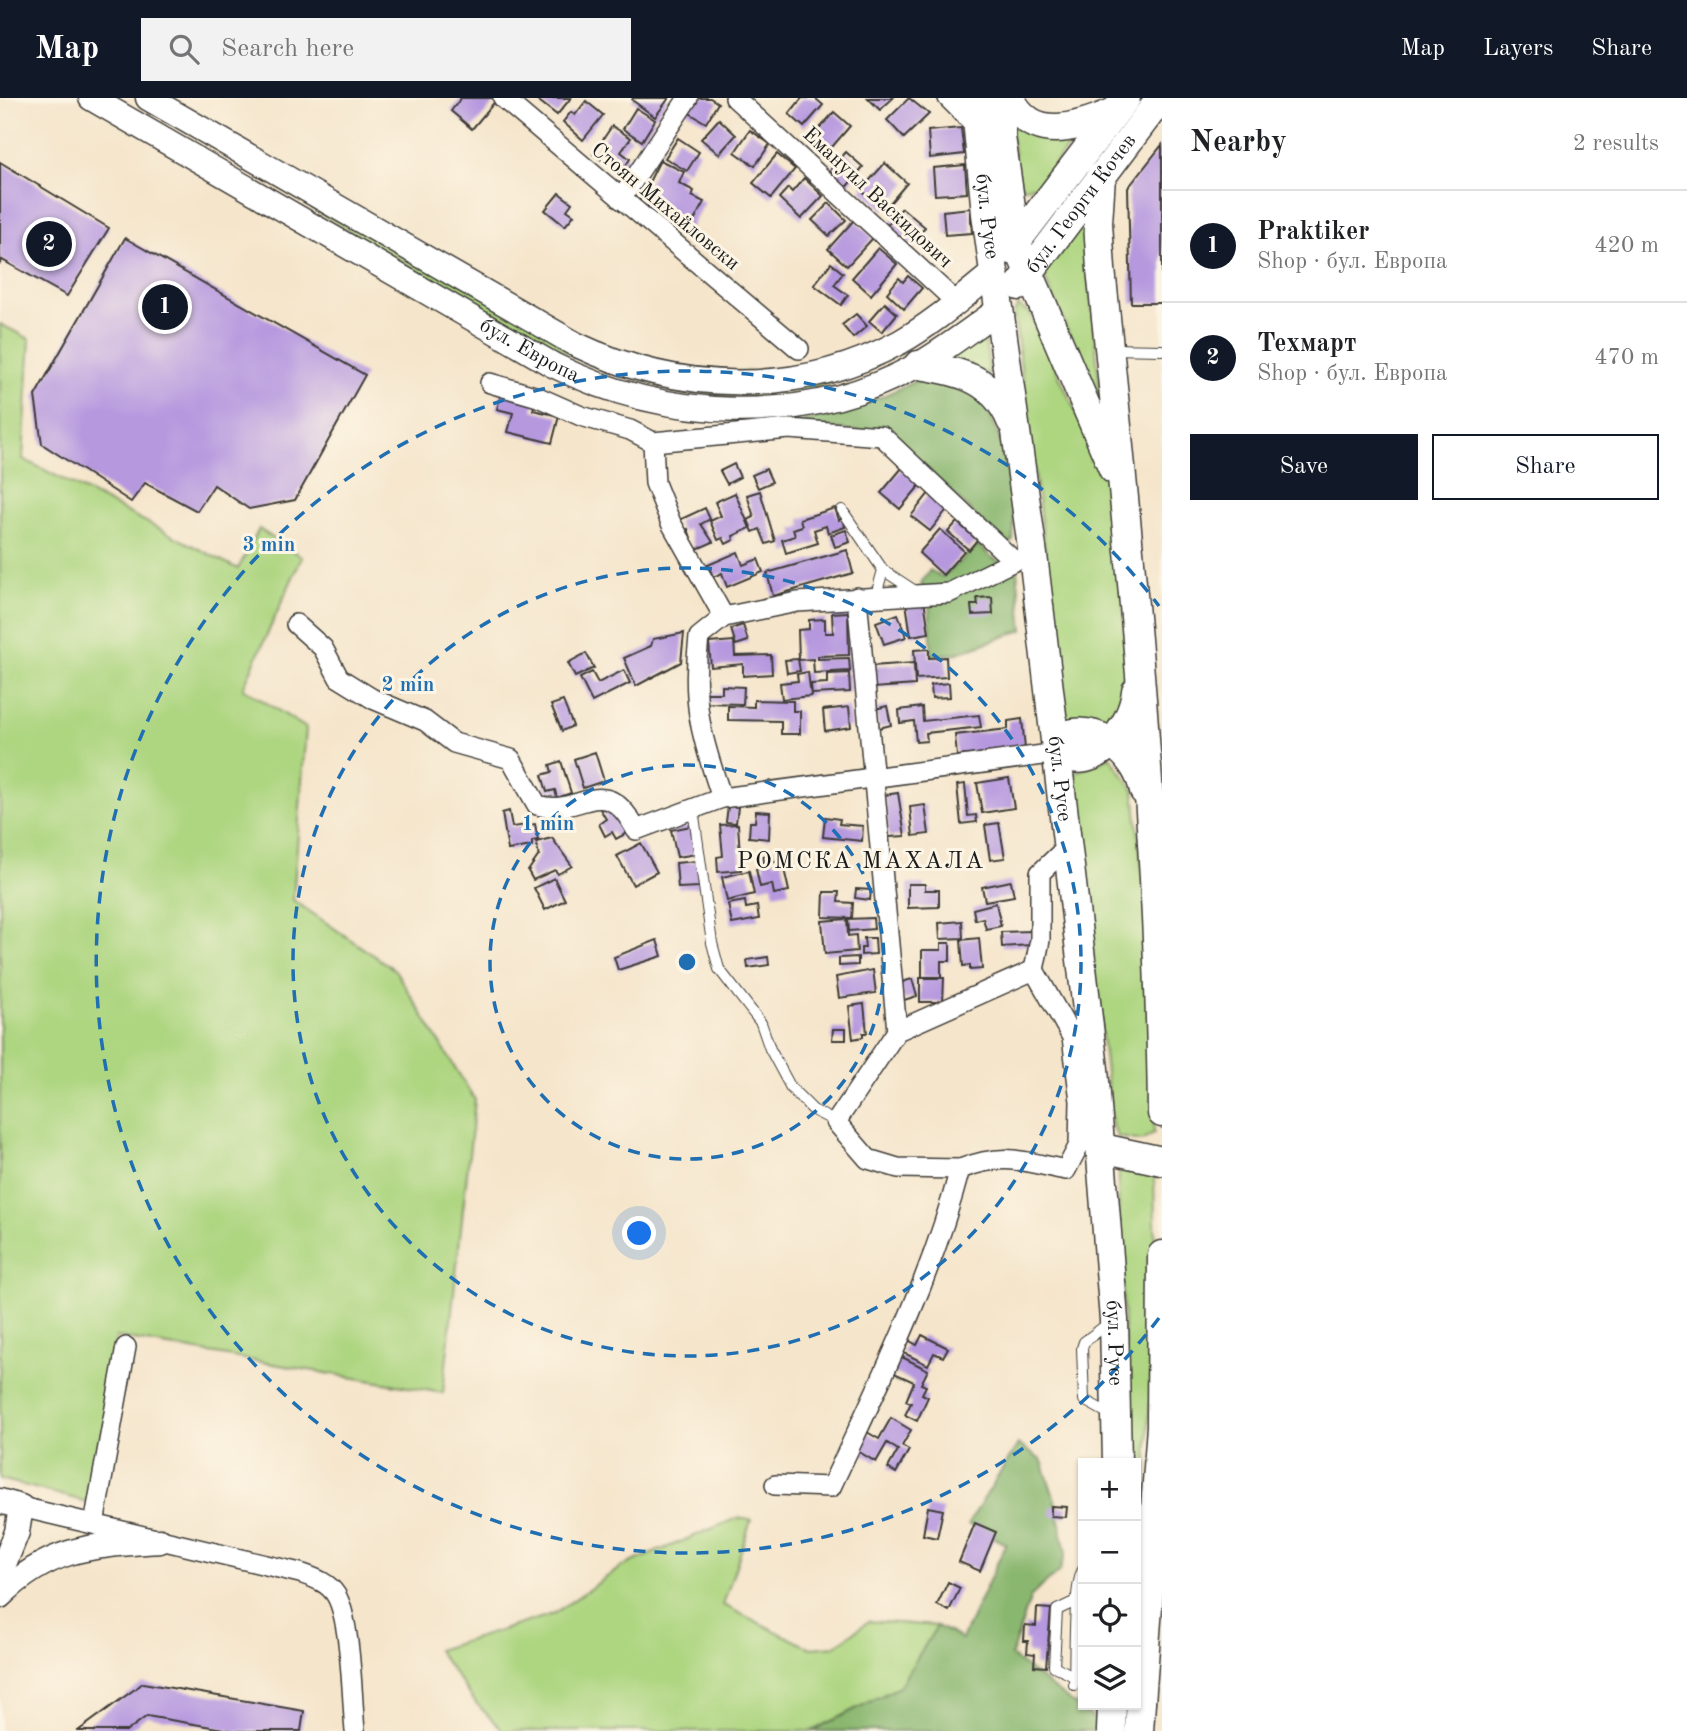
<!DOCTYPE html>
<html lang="en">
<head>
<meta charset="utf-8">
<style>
	:root { --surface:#fff; --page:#f2f2f2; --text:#202124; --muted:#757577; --line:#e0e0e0; --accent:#111827 }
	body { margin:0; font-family:"Old Standard TT",serif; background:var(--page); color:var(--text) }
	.controls { position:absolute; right:21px; bottom:21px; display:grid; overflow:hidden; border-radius:0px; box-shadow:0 2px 5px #0004 }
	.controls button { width:63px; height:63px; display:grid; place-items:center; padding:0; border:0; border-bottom:2px solid var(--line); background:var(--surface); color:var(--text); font:35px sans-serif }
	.you { position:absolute; left:640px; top:1136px; width:24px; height:24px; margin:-18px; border:5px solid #fff; border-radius:50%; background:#1a73e8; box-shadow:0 0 0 10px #1a73e833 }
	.badge { display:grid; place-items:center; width:46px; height:46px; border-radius:50%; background:var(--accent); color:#fff; font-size:23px; font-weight:700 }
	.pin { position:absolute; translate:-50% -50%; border:4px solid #fff; box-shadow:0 2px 7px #0006 }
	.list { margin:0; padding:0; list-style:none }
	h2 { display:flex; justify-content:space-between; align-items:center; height:91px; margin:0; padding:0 28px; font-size:30px }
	h2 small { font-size:23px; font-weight:400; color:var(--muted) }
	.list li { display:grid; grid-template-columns:46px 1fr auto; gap:21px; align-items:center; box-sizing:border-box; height:112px; padding:0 28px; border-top:2px solid var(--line) }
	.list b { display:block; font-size:26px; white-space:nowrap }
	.list p { margin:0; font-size:23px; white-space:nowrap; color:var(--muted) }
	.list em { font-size:23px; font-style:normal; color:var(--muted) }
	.actions { display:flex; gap:14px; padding:21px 28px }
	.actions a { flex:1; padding:16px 0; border:2px solid var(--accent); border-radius:0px; text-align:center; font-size:24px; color:var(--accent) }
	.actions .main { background:var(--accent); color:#fff }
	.icon { flex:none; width:38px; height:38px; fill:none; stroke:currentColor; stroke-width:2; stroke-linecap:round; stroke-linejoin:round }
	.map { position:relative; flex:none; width:1162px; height:1633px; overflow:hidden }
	header { display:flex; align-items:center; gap:42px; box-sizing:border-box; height:98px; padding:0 35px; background:var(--accent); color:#fff }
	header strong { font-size:33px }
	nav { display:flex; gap:38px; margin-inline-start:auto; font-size:24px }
	.search { width:490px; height:63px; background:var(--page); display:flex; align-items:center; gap:18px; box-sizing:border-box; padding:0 24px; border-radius:0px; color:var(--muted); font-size:26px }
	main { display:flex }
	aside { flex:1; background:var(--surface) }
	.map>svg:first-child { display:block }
	.green { fill:#aed681; stroke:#65794e; stroke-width:2 }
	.forest { fill:#8ab76f; stroke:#536a46; stroke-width:2 }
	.building { fill:#b698df }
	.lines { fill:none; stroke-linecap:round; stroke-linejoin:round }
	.service-casing { stroke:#3d3a36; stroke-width:12 }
	.minor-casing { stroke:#3d3a36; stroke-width:22 }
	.tertiary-casing { stroke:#3d3a36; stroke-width:27 }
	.secondary-casing { stroke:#3d3a36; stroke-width:31 }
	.service { stroke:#fff; stroke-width:10 }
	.minor { stroke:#fff; stroke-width:19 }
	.tertiary { stroke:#fff; stroke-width:24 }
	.secondary { stroke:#fff; stroke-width:28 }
	.ring { fill:none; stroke:#1f6fb2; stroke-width:3.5; stroke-dasharray:12 9 }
	.labels { text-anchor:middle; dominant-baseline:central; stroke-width:6; stroke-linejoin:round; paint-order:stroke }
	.street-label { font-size:21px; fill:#1c1c1c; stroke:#fcf5e5 }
	.quarter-label { font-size:24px; letter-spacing:2px; fill:#1c1c1c; stroke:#fcf5e5 }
	.centre { fill:#1f6fb2; stroke:#fcf5e5; stroke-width:3.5 }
	.ring-label { font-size:21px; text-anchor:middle; font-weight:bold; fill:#1f6fb2; stroke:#fcf5e5; stroke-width:6; stroke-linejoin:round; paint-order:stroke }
</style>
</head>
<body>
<header>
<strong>Map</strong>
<div class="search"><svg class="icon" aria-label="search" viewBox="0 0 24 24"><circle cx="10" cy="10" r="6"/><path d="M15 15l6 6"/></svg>Search here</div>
<nav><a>Map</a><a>Layers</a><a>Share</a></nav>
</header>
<main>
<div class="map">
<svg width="1162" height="1633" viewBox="0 0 1162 1633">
	<rect width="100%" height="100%" fill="#fcf5e5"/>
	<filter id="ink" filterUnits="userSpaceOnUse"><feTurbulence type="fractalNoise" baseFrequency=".0143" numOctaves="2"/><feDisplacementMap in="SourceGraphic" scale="14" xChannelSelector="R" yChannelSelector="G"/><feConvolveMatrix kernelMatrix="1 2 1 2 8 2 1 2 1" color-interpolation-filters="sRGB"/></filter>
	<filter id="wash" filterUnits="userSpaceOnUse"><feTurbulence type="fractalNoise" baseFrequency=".00686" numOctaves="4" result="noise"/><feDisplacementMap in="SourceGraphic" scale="28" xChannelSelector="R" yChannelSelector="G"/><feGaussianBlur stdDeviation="1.57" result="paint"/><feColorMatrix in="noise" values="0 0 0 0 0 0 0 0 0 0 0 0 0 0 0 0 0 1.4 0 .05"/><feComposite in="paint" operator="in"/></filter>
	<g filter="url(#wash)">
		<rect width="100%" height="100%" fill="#f5e5cb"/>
		<g class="green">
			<path d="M1010,23l64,17 -35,48 -16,1 -6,-9z"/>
			<path d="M314,108l314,164 234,3c-24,7 -48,16 -72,19 -126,18 -231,-39 -335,-100 -48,-27 -96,-55 -143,-83z"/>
			<path d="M1081,125l3,2 18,187 -57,-133 -1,-8z"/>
			<path d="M1018,208l12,7 72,155 19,68 6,159 -13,34 -47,-8 -53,-408z"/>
			<path d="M0,226l30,15 -7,120 215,110 21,-40 43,28 -59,131 63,40 -13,172 102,70 80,130 -32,293 -327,-56 -21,167 -95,-25z"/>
			<path d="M984,235l6,41 -47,-15z"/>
			<path d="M1110,659l24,33 13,130 7,213 -12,8 -24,-4 -6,-12 -40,-351z"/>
			<path d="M1124,1065l30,9 2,99 -20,433v-241h-6l-12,-270 1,-21z"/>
			<path d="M737,1420l14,2 -28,85 87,43 25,-2 34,-25 68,5 -38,61 -87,44h-309l-27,-28 -39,-53 116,-36 70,-48z"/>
		</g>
		<g class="forest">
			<path d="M920,281c19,2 47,6 60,21 24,27 37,107 33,141l-7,4 -115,-111 -99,-9 89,-28z"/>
			<path d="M979,447l12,12 26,13 6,60 -69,24 -22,1 -3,-53 -8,-19 9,-13 12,7z"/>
			<path d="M1018,1346l24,17 13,39 11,53 -6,18 -29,25 -20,60 88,67v8h-287l87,-44 38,-61 25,13 44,-95 -38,-20z"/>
		</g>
		<g id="blocks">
			<g class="building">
				<path d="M461,0h37l-26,31 -21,-18z"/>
				<path d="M535,0h36l-14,17z"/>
				<path d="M633,0h36l-14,19 -23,-17z"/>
				<path d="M694,0h16l8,5 -12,20 -20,-12z"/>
				<path d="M802,0h13l8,7 -19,22 -15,-13z"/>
				<path d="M868,0h25l-13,12z"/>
				<path d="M909,0l20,16 -25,24 -17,-18z"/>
				<path d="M586,3l17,14 -20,25 -20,-18 8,-10 4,3z"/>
				<path d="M636,10l19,12 -13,21 -19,-12z"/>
				<path d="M834,14l16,14 -24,28 -16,-14z"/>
				<path d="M719,21l17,16 -17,19 -18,-15z"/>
				<path d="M612,28l19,12 -10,14 9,7 -9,14 -28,-19z"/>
				<path d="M961,30l3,26 -34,4 -2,-27z"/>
				<path d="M750,32l20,14 -15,22 -20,-14z"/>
				<path d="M678,40l21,14 -12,19 -22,-13z"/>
				<path d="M1162,47v158h-31l-3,-115z"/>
				<path d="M846,54l17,15 -19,23 -18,-15z"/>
				<path d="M777,56l18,15 -24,29 -18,-15z"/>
				<path d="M660,62l24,12 -5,11 15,8 -2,5 12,6 -16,30 -20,-10 3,-7 -22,-11 -3,7 -9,-5z"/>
				<path d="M0,64l109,66 -42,68 -65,-36 -2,4z"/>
				<path d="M885,65l22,20 -23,27 -23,-20z"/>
				<path d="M965,67l2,28 -32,2 -2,-27z"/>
				<path d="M804,80l19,18 -22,23 -22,-21 9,-10 4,4z"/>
				<path d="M559,95l13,10 -5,7 7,5 -9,11 -20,-16z"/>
				<path d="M829,105l17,17 -17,16 -17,-16z"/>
				<path d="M902,110l23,19 -18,21 -23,-19z"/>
				<path d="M970,110l2,25 -27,2 -2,-24z"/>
				<path d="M854,122l19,18 -26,28 -19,-17z"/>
				<path d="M125,140l240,137 -70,125 -46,9 -35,-24 -17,26 -52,-28 -14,19 -89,-58 -7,-48z"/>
				<path d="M878,150l19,16 -26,31 -19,-17z"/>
				<path d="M831,165l12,10 -9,12 14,10 -7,10 -27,-20z"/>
				<path d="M908,178l14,12 -18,21 -17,-16 12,-15 4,4z"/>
				<path d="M885,205l12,11 -15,18 -13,-11z"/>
				<path d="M856,216l11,12 -14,12 -11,-13z"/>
				<path d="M502,292l34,9 -3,11 26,6 -7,27 -44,-11 5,-19 -16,-4z"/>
				<path d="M734,366l6,13 -13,7 -7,-13z"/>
				<path d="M902,370l19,16 -21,25 -19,-16z"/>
				<path d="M766,371l6,13 -14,6 -6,-13z"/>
				<path d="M760,393l15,50 -9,3 -6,-15 -7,3 -5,-12 6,-3 -7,-22z"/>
				<path d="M930,394l19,15 -19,24 -19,-15z"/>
				<path d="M735,395l15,35 -17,8 1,4 -8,4 -3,-6 -5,2 -8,-19 11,-5 -6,-14z"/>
				<path d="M705,410l5,11 -9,5 12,18 -18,8 -7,-21 -6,3 -5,-11z"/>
				<path d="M835,410l4,12 4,-2 2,9 -17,6 -2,-7 -12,4 4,13 -32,10 -4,-13 13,-4 -2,-7 9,-3 -2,-7z"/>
				<path d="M957,424l20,18 -8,10 -21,-18z"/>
				<path d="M940,431l24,22 -21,24 -24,-22z"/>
				<path d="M846,432l4,12 -15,5 -4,-12z"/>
				<path d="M847,452l6,23 -80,23 -6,-23z"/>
				<path d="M738,454l5,13 15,-6 5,13 -36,15 -5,-14 -9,4 -5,-12z"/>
				<path d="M992,499l1,17 -21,1 -1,-10h7l-1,-7z"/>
				<path d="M924,502l5,33 -18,3 -5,-33z"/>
				<path d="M848,514l1,43 -31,1v3l31,-1 1,13 -36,2 -1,-14 -14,1 -1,-30 11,-1v-9l16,-1v14h8l-1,-20z"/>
				<path d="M898,516l8,23 -22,7 -8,-22z"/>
				<path d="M743,527l5,16 -12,4 -5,-16z"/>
				<path d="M684,535l-3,29 -45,24 -12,-28 27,-12 2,-7z"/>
				<path d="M734,543l1,15 36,-1 1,19 -29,2v-12l-32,3 -2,-24z"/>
				<path d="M929,551v9l17,-1 1,20 -31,2 -2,-29z"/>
				<path d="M586,555l8,15 -19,9 -7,-14z"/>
				<path d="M798,561l2,12 -13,2 -2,-13z"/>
				<path d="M914,565l1,22 -42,3 -1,-22z"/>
				<path d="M624,572l6,13 -38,19 -12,-24 12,-6 6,11z"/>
				<path d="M808,574l3,24 -29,3 -2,-16 18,-2 -1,-7z"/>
				<path d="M849,575l1,19 -38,2 -1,-10 16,-1v-9z"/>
				<path d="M949,585l1,14 -18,1 -1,-13z"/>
				<path d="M722,588l22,1 -1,17 -39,-1v-10h18z"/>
				<path d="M754,602l39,1v10h7v23h-19v-13l-53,-1v-14l26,1z"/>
				<path d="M563,603l10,25 -11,5 -11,-26z"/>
				<path d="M887,608l4,19 -12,3 -4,-19z"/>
				<path d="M849,609l2,20 -26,4 -2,-21z"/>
				<path d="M922,609l1,14 56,-6 2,12 -55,6 1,8 -11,1 -2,-21 -14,2 -1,-13z"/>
				<path d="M1022,621l3,30 -68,7 -2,-21 53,-6v-8z"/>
				<path d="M595,654l9,29 -21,7 -9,-29z"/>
				<path d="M561,663l10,32 -14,5 -2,-8 -8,2 -5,-17 10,-3 -2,-7z"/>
				<path d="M1009,680l5,30 -32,5 -5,-30z"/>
				<path d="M965,686l3,32 8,-1 1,7 -16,2 -4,-39z"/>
				<path d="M898,695l7,43 -16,1 -5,-42z"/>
				<path d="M609,703l18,32 -11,6 -4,-7 -7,4 -6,-12 7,-5 -7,-12z"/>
				<path d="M925,707l4,29 -16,2 -3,-29z"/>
				<path d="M728,708l10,1 -2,16 -10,-1z"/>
				<path d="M509,713l3,16 23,-3 3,16 -6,1v5l-24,4 -6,-37z"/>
				<path d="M756,713l14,1 -1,27 -20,-2 1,-15h5z"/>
				<path d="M825,719l15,2 -1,5 24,2 -1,15 -39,-4z"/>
				<path d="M999,725l6,35 -15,2 -5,-35z"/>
				<path d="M738,726l3,46 -23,2 -1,-15 6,-1 -3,-31z"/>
				<path d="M691,728l6,28 -20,3 -6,-27z"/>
				<path d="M552,740l20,28 -14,8 -3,-4 -22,10 -5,-9 11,-16 -3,-13z"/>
				<path d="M641,745l16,29 -24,13 -16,-29z"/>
				<path d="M772,756l2,8 8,-2 7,31 -15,3 -2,-10 -12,3 -4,-18 9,-2 -2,-11z"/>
				<path d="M697,763l2,26 -21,1 -2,-25z"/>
				<path d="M749,773l5,23 -27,7 -5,-24z"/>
				<path d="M554,780l11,22 -20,10 -11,-22z"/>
				<path d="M1011,783l3,15 -29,5 -3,-14z"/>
				<path d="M908,786h17v6h14v17l-31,1z"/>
				<path d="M856,791l15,1 -1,10 -15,-2z"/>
				<path d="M824,794h15l-1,10 15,1 -1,15 -29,-1z"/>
				<path d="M745,803l1,7 11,-2 2,13 -27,5 -4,-20z"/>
				<path d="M996,805l5,23 -15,3 -3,-11 -8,2 -2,-11z"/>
				<path d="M873,820l1,11 -25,2 -1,-12z"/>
				<path d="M847,821l1,17 8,-1 1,16 -32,3 -3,-33z"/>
				<path d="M962,823l1,17 -23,1 -1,-16z"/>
				<path d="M1031,833v14l-29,2 -1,-15z"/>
				<path d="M864,840h11l1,16 -15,1v-7h4z"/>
				<path d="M979,840l3,31 -12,1v-5l-7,1 -2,-26z"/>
				<path d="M657,842l5,16 -44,14 -4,-13z"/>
				<path d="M941,845h9v18h-9v16h-19v-27h19z"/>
				<path d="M768,859l1,8 -21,3 -1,-8z"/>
				<path d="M858,859v8l-19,1v-8z"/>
				<path d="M873,872l3,23 -37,5 -3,-21z"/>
				<path d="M920,880h24l-1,24h-23z"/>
				<path d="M912,881l5,17 -13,4 -5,-17z"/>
				<path d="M864,906l3,29h-4v4l-10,2 -4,-33z"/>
				<path d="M833,931h13v11h-14z"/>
				<path d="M922,1237l26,13 -5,9 -9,-4 -6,12 -26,-13 6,-12 9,5z"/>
				<path d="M900,1258l28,14 -7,14 5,2 -4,8 6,3 -11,24 -12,-6 6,-12 -5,-2 8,-19 -22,-10z"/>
				<path d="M891,1320l20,12 -9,16 7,4 -13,23 -8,-5 10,-18 -11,-7 -11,19 -20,-12 11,-18 12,7z"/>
				<path d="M1051,1408l16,1 -1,10 -15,-1z"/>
				<path d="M928,1409l15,3 -6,28 -14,-3z"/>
				<path d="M975,1425l21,9 -16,39 -21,-9z"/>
				<path d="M948,1484l12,6 -11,23 -12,-6z"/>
				<path d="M1037,1510l14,1 -5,58 -12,-1 1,-12 -8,-1 1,-12h-4l1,-16 11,1z"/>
				<path d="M143,1585l161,28 -3,20h-66l-88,-15 -20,15h-49z"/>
			</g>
		</g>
	</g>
	<g filter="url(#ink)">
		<use href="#blocks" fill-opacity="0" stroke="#3d3a36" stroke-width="2"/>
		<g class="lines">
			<g class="service-casing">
				<g id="service">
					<path d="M1110,251l52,1"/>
					<path d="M842,412l41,60 -7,25"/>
					<path d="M883,472l32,21"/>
					<path d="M693,711l19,134 7,26 42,54 9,26 21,39 22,22 23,12"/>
					<path d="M1110,1224l-26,20 -2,6 2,52 29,16"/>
					<path d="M1075,1579l-21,-11 3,-56 21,-10"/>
					<path d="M1074,1587c1,-22 -1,-101 9,-115"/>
				</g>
			</g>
			<g class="minor-casing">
				<g id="minor">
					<path d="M503,0l296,251"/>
					<path d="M735,0l221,204"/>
					<path d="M948,0l28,28"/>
					<path d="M621,101l67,-101"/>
					<path d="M490,285l48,14 43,19 49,14 23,12 2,41 16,40 53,94"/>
					<path d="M653,344l136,-13 93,7 132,125"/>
					<path d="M857,499l40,434"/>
					<path d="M296,526l27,24 16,30 34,21 52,22 29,22 57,16 26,46c43,14 67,-37 99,25l86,-32 336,-45"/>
					<path d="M722,700c-21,-61 -31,-96 -23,-161l25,-20 73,-15 152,-9 65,-32 19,-6"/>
					<path d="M960,1071l-62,-1 -30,-9 -32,-37 61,-91 137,-61"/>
					<path d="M775,1387l56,2c48,-103 100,-207 129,-318 44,-17 62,-8 106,1l13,-25 1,-44 -8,-64 -38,-67 6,-30v-67l29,-28"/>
					<path d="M21,1409l279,66c14,5 28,9 36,22 15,25 16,105 19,136"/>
					<path d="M94,1426l32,-177"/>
				</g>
			</g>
			<g class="tertiary-casing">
				<g id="tertiary">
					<path id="s1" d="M91,0l462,267c113,56 250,63 363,1 29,-16 56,-38 84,-57"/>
					<path d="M148,0l427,246c103,49 222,54 325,-2 34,-19 64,-46 94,-70"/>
					<path d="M0,1403l21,6 -4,25 -17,42"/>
					<path d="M0,1498c51,-50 92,-50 160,-55"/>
				</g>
			</g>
			<g class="secondary-casing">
				<g id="secondary">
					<path id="s2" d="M975,0l11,116 47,341 61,514 20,251 3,143"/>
					<path d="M1001,0v39l15,105 97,227"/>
					<path d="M1010,0c22,45 66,30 102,15"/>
					<path d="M1101,78l-3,47 3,46c29,280 58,562 61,844"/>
					<path d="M1010,152l116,-152"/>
					<path id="s3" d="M1019,188l142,-188"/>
					<path d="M918,267c42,6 76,14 93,56"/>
					<path d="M1136,593c-3,34 -39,85 -78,62l10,-19c36,-9 70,25 76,57"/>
					<path d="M1102,1050l60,13"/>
					<path d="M1111,1633l1,-26"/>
					<path d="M1139,1633l22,-305 1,-171"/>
				</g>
			</g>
			<use href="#service" class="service"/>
			<use href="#minor" class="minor"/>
			<use href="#tertiary" class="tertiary"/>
			<use href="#secondary" class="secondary"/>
		</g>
	</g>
	<g class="ring">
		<circle cx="687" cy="864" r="197"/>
		<circle cx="687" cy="864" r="394"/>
		<path d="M1159 1220A591 591 0 1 1 1159 508"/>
	</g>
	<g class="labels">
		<g class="street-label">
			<text transform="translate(877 100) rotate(43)">Емануил Васкидович</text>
			<text stroke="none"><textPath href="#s3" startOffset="103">бул. Георги Кочев</textPath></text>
			<text transform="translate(665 109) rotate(40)">Стоян Михайловски</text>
			<text stroke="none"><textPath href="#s2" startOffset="119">бул. Русе</textPath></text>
			<text stroke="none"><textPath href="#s1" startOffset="506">бул. Европа</textPath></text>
			<text stroke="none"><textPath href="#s2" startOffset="686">бул. Русе</textPath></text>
			<text stroke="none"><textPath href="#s2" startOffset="1253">бул. Русе</textPath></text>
		</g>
		<g class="quarter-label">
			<text x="861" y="764">РОМСКА МАХАЛА</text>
		</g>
	</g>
	<circle cx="687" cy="864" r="10" class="centre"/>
	<g class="ring-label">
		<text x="269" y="453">3 min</text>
		<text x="408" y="593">2 min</text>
		<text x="548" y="732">1 min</text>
	</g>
</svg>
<div class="controls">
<button>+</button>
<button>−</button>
<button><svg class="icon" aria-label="locate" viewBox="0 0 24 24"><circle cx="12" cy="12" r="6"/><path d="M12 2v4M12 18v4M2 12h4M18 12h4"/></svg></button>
<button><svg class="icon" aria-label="layers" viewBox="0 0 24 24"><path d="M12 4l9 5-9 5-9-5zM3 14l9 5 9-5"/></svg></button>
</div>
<div class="you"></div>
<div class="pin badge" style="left:165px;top:209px">1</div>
<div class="pin badge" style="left:49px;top:146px">2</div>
</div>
<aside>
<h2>Nearby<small>2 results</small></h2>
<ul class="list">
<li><span class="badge">1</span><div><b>Praktiker</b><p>Shop · бул. Европа</p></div><em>420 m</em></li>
<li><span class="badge">2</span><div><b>Техмарт</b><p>Shop · бул. Европа</p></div><em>470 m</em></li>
</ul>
<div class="actions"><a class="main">Save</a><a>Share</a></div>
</aside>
</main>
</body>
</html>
